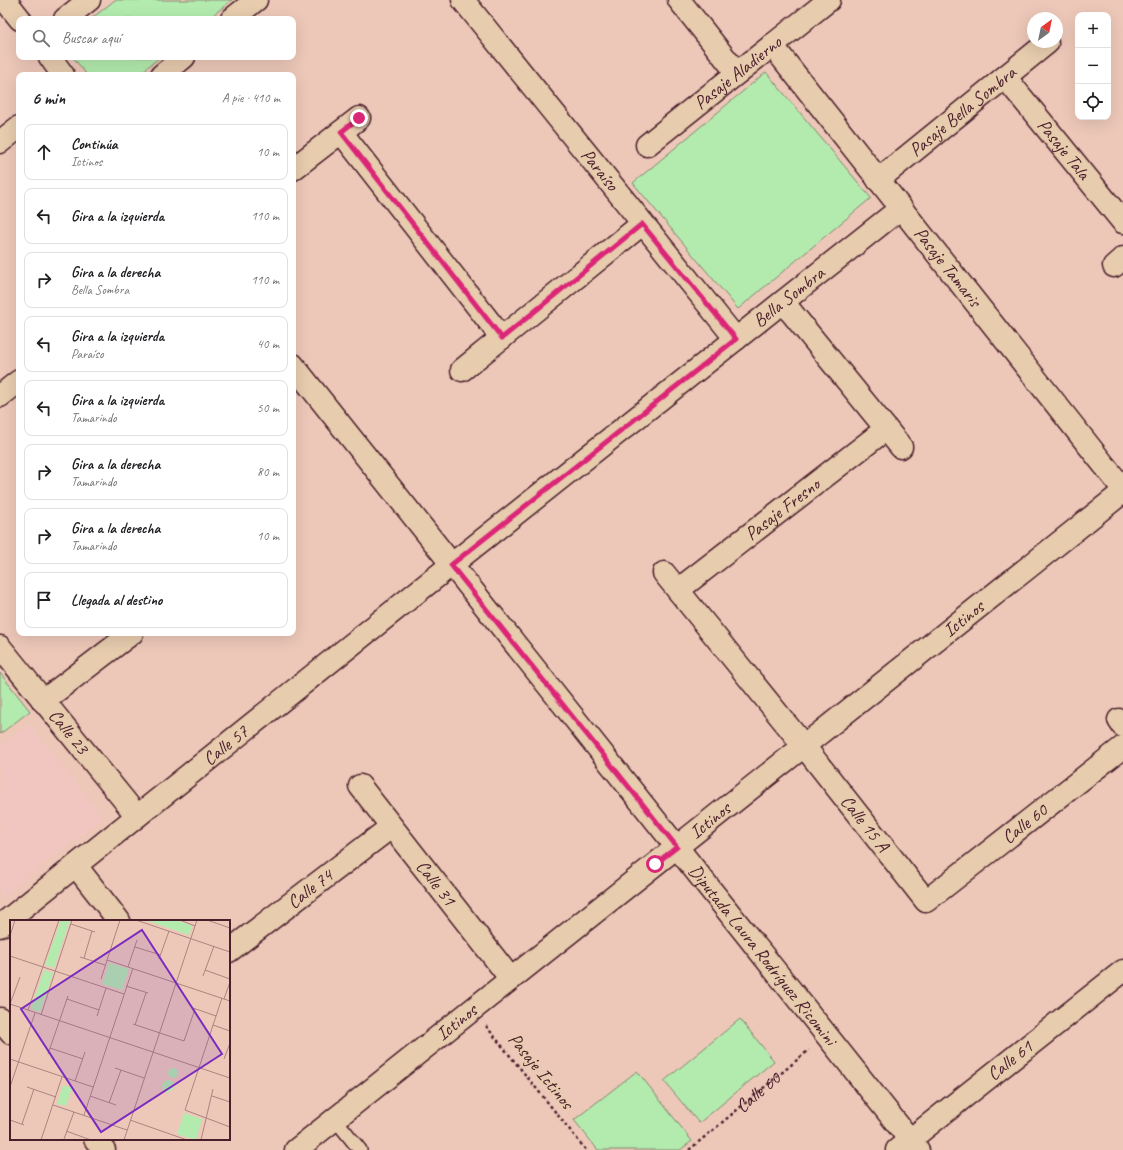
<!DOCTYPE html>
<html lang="es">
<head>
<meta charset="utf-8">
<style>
	:root { --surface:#fff; --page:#f2f2f2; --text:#202124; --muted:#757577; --line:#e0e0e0 }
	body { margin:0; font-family:Caveat,sans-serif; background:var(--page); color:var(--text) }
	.controls { position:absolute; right:12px; top:12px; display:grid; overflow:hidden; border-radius:8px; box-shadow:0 4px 16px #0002 }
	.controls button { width:36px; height:36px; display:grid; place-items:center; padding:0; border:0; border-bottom:1px solid var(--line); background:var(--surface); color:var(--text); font:20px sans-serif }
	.compass { position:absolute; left:1027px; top:12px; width:36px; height:36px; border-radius:50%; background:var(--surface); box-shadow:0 4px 16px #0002; rotate:33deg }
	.stop { position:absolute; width:12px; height:12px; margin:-9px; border:3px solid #db2777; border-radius:50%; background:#fff }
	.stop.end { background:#db2777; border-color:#fff; box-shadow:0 1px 4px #0008 }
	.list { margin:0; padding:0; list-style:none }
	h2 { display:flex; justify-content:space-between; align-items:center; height:52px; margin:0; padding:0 16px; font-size:17px }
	h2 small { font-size:13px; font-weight:400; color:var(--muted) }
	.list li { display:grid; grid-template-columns:26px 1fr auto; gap:12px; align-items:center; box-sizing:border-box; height:56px; margin:0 8px 8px; padding:0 8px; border:1px solid var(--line); border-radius:8px }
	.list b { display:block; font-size:15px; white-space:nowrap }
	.list p { margin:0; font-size:13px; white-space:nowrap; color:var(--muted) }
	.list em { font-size:13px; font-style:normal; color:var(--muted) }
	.icon { flex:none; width:22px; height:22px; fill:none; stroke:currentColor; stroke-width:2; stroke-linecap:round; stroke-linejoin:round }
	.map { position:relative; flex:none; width:1123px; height:1150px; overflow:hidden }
	.search { position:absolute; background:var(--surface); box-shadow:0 4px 16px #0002; left:16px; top:16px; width:280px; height:44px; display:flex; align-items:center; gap:10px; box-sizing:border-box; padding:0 14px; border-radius:8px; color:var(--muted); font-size:15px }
	.panel { position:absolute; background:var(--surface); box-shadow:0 4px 16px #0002; left:16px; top:72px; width:280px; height:564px; border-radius:8px }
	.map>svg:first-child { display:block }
	.built { fill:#f1c6c1 }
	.green { fill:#b3ebae; stroke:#7e856c }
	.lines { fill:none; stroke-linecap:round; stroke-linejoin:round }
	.service-casing { stroke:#4a1f2b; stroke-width:16 }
	.minor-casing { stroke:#4a1f2b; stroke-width:25 }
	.tertiary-casing { stroke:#4a1f2b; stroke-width:25 }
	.path { stroke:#4a1f2b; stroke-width:2.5; stroke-dasharray:3 3; stroke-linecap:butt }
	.service { stroke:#e7ccae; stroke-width:13 }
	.minor { stroke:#e7ccae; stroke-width:22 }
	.tertiary { stroke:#e7ccae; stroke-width:22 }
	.route { stroke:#db2777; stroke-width:5 }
	.labels { text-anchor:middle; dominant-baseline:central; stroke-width:3; stroke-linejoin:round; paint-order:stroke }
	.street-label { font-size:19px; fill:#4a1f2b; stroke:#e7ccae }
	.inset-road { fill:none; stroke:#ac8480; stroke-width:1 }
	.view { fill:#7b2cbf; fill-opacity:0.15; stroke:#7b2cbf; stroke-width:2 }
	.inset-edge { fill:none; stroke:#4a1f2b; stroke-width:2 }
</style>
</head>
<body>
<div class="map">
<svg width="1123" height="1150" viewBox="0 0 1123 1150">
	<rect width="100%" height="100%" fill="#edc8b9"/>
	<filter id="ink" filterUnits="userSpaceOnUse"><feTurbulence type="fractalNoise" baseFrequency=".025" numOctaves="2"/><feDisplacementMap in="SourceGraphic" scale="8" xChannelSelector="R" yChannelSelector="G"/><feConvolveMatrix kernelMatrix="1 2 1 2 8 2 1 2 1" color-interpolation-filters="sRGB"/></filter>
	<g filter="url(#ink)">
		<path class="built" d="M29,724l74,94 -103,80v-151z"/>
		<g class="green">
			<path d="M115,0h117l-24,19h-117z"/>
			<path d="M73,57h87l-22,18h-51z"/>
			<path d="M766,72l105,126 -133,111 -105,-126z"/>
			<path d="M0,673l30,38 -30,23z"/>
			<path d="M740,1019l34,42 -75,62 -35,-42z"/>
			<path d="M637,1071l55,70 -12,9h-82l-24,-30z"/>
		</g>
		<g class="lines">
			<g class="service-casing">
				<path id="service" d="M335,1119l25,31"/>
			</g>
			<g class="minor-casing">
				<g id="minor">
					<path d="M5,0l15,19"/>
					<path id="s2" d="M463,0l273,339"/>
					<path d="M679,0l58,73"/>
					<path d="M65,19l24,-19"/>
					<path d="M232,19l24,-19"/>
					<path id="s3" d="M772,45l351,444"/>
					<path d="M50,57l13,18"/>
					<path d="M162,75l22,-18"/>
					<path id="s4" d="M1005,77l118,145"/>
					<path d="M341,132l161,206"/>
					<path d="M0,142l19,-15"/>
					<path id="s5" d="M647,145l182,-145"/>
					<path d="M293,169l66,-51"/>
					<path id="s6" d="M878,180l169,-137"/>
					<path d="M1114,266l9,-8"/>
					<path d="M783,302l118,145"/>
					<path id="s7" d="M293,365l625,785"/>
					<path d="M462,370l180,-146"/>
					<path d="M0,396l19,-15"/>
					<path id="s8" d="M664,573l140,173 122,155 197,-154"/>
					<path id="s9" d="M678,590l208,-161"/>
					<path id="s10" d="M0,647l137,169"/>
					<path d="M43,701l89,-68"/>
					<path d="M1119,720l4,6"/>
					<path id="s11" d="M360,786l151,193"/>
					<path d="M76,866l43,55"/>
					<path id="s12" d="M0,926l451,-361 450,-357"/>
					<path id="s13" d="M229,951l162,-124"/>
					<path d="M0,1019l11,14"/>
					<path d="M95,1139l9,11"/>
					<path id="s14" d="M897,1150l226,-179"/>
				</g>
			</g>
			<g class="tertiary-casing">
				<g id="tertiary">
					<path id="s15" d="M296,1150l827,-658"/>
				</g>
			</g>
			<g class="path">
				<path d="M486,1026l100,124"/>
				<path id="s1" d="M689,1150l120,-100"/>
			</g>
			<use href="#service" class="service"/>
			<use href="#minor" class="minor"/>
			<use href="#tertiary" class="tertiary"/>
		</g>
	</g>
	<g class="lines" filter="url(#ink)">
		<path class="route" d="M359,118l-18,14 161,206 140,-114 94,115 -285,226 226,282 -22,17"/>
	</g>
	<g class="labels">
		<g class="street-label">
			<text stroke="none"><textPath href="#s5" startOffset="116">Pasaje Aladierno</textPath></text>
			<text stroke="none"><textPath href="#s6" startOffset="109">Pasaje Bella Sombra</textPath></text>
			<text stroke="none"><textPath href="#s4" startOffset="93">Pasaje Tala</textPath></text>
			<text stroke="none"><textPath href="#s2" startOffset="218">Paraíso</textPath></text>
			<text stroke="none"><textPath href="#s3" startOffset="283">Pasaje Tamaris</textPath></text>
			<text stroke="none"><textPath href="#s12" startOffset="1009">Bella Sombra</textPath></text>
			<text stroke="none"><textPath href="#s9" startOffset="132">Pasaje Fresno</textPath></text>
			<text stroke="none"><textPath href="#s15" startOffset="853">Ictinos</textPath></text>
			<text stroke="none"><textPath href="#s10" startOffset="109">Calle 23</textPath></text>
			<text stroke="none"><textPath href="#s12" startOffset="289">Calle 57</textPath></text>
			<text stroke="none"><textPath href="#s15" startOffset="529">Ictinos</textPath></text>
			<text stroke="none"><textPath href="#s8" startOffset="321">Calle 15 A</textPath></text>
			<text stroke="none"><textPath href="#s8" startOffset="545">Calle 60</textPath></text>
			<text stroke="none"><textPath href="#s11" startOffset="123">Calle 31</textPath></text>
			<text stroke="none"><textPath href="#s13" startOffset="102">Calle 74</textPath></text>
			<text stroke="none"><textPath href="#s7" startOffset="754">Diputada Laura Rodríguez Ricomini</textPath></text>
			<text stroke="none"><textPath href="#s15" startOffset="205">Ictinos</textPath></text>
			<text stroke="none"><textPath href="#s14" startOffset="144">Calle 61</textPath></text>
			<text transform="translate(541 1071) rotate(51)">Pasaje Ictinos</text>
			<text stroke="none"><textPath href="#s1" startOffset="90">Calle 60</textPath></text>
		</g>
	</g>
	<g transform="translate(10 920)">
		<rect width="220" height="220" fill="#edc8b9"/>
		<path d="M51,0h9l-16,48 -9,-3zM135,0h32l15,6 -3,9zM99,43l20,6 -7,21 -20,-6zM34,50l9,3 -13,39 -9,-3zM158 153a5 5 0 1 1 10 0a5 5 0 1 1-10 0ZM152 166a6 6 0 1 1 12 0a6 6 0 1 1-12 0ZM53,165l9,3 -6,18 -9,-2zM174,193l18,6 -6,21 -19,-6z" fill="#b3ebae"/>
		<path class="inset-road" d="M126,0l94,32M170,0l15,6M197,0l23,8M61,4l24,8M0,16l5,-16M125,27l26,8M0,36l114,38M70,37l25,8M74,38l8,-27M149,39l10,-28M97,40l123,41M118,47l9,-27M195,50l25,9M193,56l11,-30M91,59l19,-59M116,66l22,7M212,78l-37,112 45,17M57,79l32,11M214,79l6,-17M0,84l220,74M0,84l10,-27M183,88l23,8M18,90l31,-90M31,95l31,-95M87,96l9,-28M123,104l51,17 11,-32M125,105l11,-32M203,105l17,6M40,128l33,11M38,134l20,-58M0,139l83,28M214,139l6,-16M105,148l29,10M65,161l10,-29M0,167l25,-74M17,167l29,10M80,176l26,9M202,176l18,6M99,183l12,-33M43,185l74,25M74,195l49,-147M0,200l14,5M120,200l57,20M12,204l12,-35M56,211l25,9M54,219l10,-27M31,220l21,-63M114,220l73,-220M191,220l12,-51"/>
		<path class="view" d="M132,10l80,124 -121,78 -80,-123z"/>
		<rect width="220" height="220" class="inset-edge"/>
	</g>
</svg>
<div class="controls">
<button>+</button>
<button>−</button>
<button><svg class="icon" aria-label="locate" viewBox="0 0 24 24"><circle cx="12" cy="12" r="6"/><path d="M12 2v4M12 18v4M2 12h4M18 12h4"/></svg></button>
</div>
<svg class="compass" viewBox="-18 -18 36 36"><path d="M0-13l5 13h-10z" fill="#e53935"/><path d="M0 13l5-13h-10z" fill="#757577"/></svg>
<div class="stop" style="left:655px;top:864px"></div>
<div class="stop end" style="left:359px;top:118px"></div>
<div class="search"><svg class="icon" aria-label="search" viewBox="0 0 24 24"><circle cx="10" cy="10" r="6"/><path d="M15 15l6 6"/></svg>Buscar aquí</div>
<section class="panel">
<h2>6 min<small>A pie · 410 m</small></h2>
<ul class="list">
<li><svg class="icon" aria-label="ahead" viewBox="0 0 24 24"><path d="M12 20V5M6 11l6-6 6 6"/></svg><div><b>Continúa</b><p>Ictinos</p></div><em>10 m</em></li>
<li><svg class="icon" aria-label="left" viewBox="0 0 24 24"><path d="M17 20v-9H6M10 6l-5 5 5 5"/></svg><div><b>Gira a la izquierda</b></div><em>110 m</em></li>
<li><svg class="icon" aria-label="right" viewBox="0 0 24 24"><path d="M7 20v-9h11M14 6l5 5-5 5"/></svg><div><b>Gira a la derecha</b><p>Bella Sombra</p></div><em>110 m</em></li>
<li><svg class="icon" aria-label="left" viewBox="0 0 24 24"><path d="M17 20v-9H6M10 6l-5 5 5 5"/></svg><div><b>Gira a la izquierda</b><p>Paraíso</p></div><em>40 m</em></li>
<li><svg class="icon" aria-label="left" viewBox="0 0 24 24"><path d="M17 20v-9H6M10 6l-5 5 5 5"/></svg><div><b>Gira a la izquierda</b><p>Tamarindo</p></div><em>50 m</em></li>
<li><svg class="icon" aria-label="right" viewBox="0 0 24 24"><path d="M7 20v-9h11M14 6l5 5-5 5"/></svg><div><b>Gira a la derecha</b><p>Tamarindo</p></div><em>80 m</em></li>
<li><svg class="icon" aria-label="right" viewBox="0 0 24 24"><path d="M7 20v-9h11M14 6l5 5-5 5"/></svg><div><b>Gira a la derecha</b><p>Tamarindo</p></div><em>10 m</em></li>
<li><svg class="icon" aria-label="arrive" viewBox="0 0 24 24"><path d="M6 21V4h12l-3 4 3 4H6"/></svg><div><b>Llegada al destino</b></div></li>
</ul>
</section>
</div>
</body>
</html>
